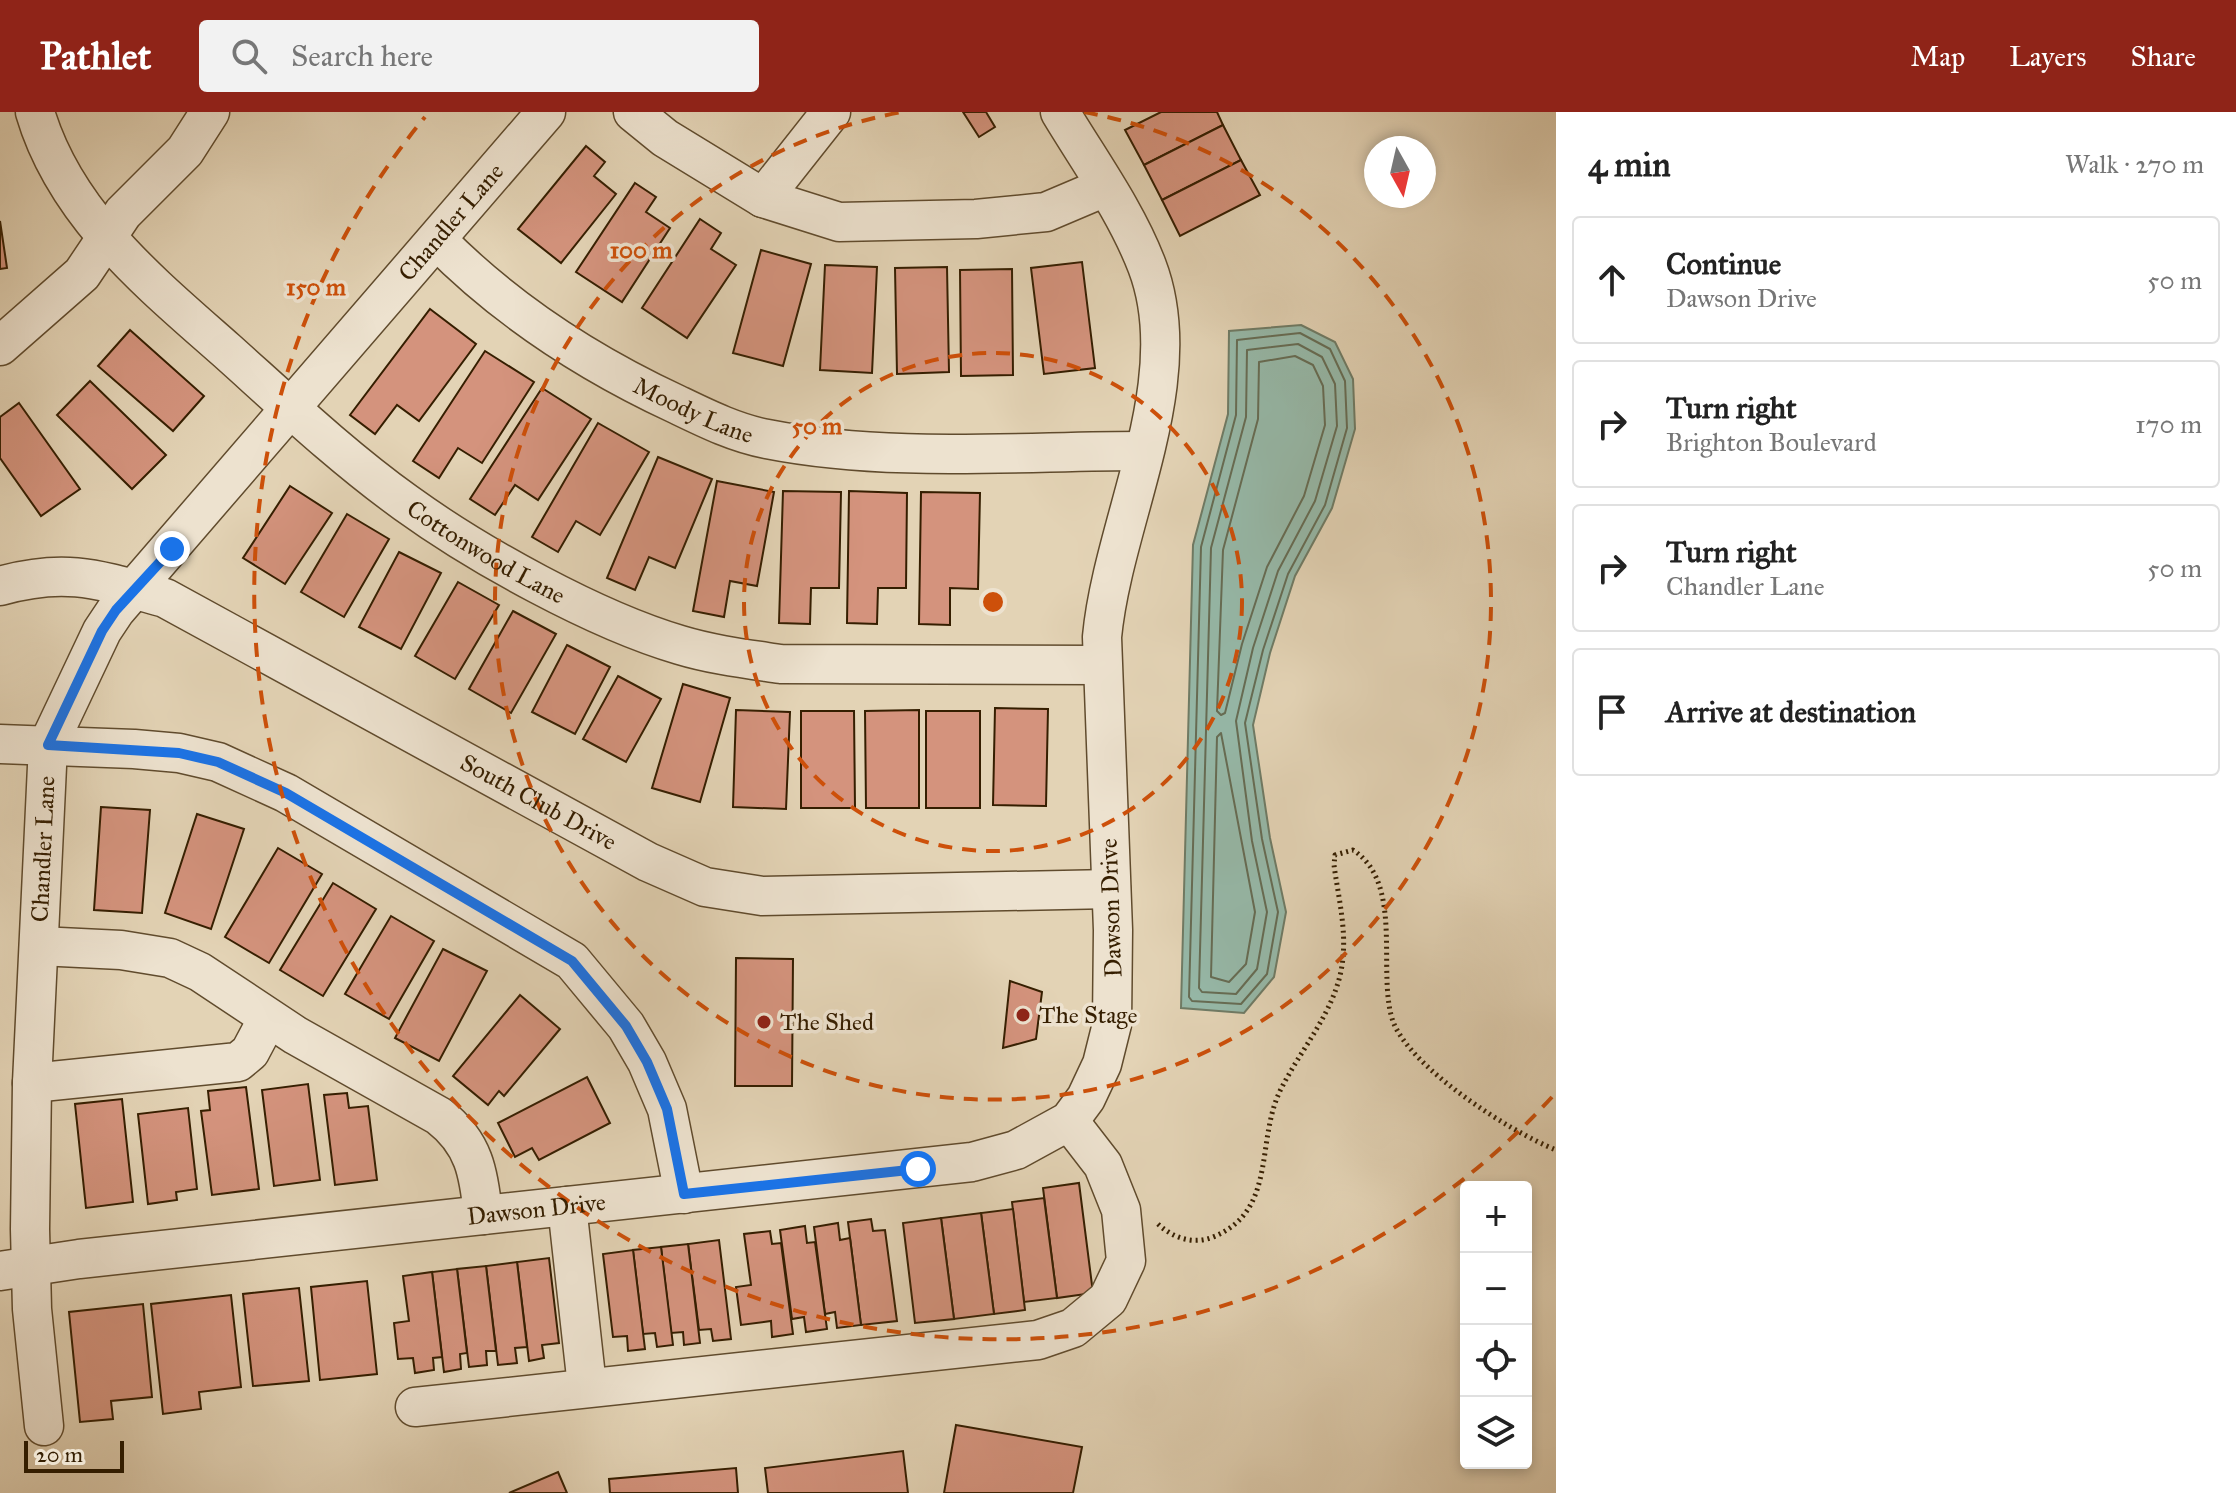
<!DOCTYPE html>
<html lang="en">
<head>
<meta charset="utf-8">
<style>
	:root { --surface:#fff; --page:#f2f2f2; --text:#222; --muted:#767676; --line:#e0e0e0; --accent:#8f2418 }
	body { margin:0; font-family:"IM FELL Great Primer",serif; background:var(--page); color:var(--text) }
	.controls { position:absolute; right:24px; bottom:24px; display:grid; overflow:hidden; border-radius:8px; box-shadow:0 4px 12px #0003 }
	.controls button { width:72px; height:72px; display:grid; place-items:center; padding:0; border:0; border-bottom:2px solid var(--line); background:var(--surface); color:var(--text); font:40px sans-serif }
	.compass { position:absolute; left:1364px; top:24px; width:72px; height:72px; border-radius:50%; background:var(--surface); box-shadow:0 4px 12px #0003; rotate:172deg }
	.scale { position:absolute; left:24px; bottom:20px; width:100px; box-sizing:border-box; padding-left:8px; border:4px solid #351e00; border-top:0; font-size:22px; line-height:28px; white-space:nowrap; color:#351e00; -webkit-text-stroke:6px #ede2cf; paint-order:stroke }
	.stop { position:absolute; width:24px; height:24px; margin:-18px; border:6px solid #1a73e8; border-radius:50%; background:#fff }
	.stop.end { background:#1a73e8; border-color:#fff; box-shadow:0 2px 8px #0008 }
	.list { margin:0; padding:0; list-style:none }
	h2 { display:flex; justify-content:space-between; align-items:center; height:104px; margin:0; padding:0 32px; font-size:34px }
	h2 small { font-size:26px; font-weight:400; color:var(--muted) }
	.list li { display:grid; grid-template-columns:52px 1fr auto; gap:24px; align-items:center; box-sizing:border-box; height:128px; margin:0 16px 16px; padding:0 16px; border:2px solid var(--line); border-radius:8px }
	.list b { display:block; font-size:30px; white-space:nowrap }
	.list p { margin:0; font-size:26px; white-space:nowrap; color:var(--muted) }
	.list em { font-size:26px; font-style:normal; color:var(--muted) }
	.icon { flex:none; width:44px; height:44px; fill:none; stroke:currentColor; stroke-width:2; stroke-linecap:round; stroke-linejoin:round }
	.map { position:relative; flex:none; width:1556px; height:1381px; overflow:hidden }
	header { display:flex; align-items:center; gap:48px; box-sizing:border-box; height:112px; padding:0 40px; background:var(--accent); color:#fff }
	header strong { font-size:38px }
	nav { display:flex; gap:44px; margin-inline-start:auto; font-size:28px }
	.search { width:560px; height:72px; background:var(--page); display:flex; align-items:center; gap:20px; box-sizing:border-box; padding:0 28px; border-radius:8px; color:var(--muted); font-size:30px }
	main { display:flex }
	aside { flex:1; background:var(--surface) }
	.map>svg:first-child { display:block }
	.water { fill:#96b9a9; stroke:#6f7b65; stroke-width:2 }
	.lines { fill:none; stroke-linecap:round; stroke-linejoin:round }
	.shore { stroke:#666c54; stroke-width:2 }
	.building { fill:#d4937d; stroke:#351e00; stroke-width:2 }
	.minor-casing { stroke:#604b2d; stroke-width:41 }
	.path { stroke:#351e00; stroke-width:5; stroke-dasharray:2 4; stroke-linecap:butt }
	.minor { stroke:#ede2cf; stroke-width:38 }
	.route { stroke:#1a73e8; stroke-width:10 }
	.ring { fill:none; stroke:#cd500a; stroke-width:4; stroke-dasharray:14 10 }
	.poi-dot { fill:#8f2418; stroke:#ede2cf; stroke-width:3 }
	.labels { text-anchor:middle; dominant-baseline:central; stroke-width:7; stroke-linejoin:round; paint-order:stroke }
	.street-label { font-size:24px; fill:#351e00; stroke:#ede2cf }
	.poi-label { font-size:24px; fill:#351e00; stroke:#ede2cf; text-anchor:start }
	.centre { fill:#cd500a; stroke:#ede2cf; stroke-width:4 }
	.ring-label { font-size:24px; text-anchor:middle; font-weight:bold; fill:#cd500a; stroke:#ede2cf; stroke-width:7; stroke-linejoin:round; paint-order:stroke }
</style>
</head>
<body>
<header>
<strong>Pathlet</strong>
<div class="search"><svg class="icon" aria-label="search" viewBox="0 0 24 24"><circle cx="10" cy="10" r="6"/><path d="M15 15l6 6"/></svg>Search here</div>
<nav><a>Map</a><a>Layers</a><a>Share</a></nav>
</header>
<main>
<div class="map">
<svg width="1556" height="1381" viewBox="0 0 1556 1381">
	<rect width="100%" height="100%" fill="#e3d3b5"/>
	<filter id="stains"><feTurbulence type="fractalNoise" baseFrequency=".0025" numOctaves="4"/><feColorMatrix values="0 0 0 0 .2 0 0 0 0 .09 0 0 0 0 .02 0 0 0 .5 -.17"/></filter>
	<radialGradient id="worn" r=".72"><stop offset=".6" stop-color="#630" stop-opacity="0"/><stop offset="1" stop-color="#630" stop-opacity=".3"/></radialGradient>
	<path class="water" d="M1301,213l34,17 18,37 2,50 -23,79 -37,68 -25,77 -17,72 17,113 16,74 -12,65 -30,36 -63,-5 12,-463 35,-131 1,-83z"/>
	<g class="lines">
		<g class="shore">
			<path d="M1300,221l30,16 15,32 2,47 -22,77 -37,69 -25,76 -18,73 17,116 16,73 -11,62 -26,30 -49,-3 -3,-4 12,-450 35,-132 1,-75z"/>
			<path d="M1298,232l24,13 13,27 2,42 -22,75 -37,70 -25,77 -17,73 16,120 15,71 -10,57 -21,25 -34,-2 -3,-4 12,-440 35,-131 1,-67z"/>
			<path d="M1295,244l18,9 10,21 2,39 -21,71 -37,71 -25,77 -17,69 -4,2 -4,-4 6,-161 35,-131 1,-57z"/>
			<path d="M1221,621l34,179 -9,52 -17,18 -18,-5 6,-240z"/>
		</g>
	</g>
	<g class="building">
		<path d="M963,0h23l9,15 -16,10z"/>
		<path d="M1161,0h56l6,13 -79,40 -19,-35z"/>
		<path d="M1223,13l18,35 -79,40 -18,-35z"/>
		<path d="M586,34l19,16 -11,14 22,18 -55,69 -43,-34z"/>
		<path d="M1241,48l19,35 -80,41 -18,-36z"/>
		<path d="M635,71l21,14 -10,15 24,16 -48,74 -46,-30z"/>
		<path d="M700,107l21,14 -10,16 25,16 -49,73 -45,-30z"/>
		<path d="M0,109l7,47 -7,1z"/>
		<path d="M761,138l50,14 -28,102 -50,-13z"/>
		<path d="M1082,150l13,106 -51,6 -13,-106z"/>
		<path d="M825,153l52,2 -5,106 -52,-3z"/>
		<path d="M947,155l2,105 -52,2 -2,-106z"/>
		<path d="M1012,157l1,106 -52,1 -1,-106z"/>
		<path d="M430,197l46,35 -57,77 -22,-16 -22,29 -25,-19z"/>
		<path d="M130,218l74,66 -31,35 -75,-65z"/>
		<path d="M485,239l49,31 -52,81 -24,-15 -19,30 -26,-17z"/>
		<path d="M90,269l76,74 -34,34 -75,-74z"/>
		<path d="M542,276l49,31 -53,81 -23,-15 -20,30 -25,-16z"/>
		<path d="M19,291l61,86 -39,27 -41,-58v-41z"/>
		<path d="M598,311l51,29 -49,83 -24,-14 -18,31 -26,-15z"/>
		<path d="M658,345l54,22 -37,89 -26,-11 -14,33 -28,-12z"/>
		<path d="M717,369l57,11 -17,94 -27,-5 -6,36 -31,-6z"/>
		<path d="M290,374l42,27 -47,71 -42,-26z"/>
		<path d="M783,379l58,1 -2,96h-28l-1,36 -31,-1z"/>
		<path d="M849,379l58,2 -1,95h-28l-1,36 -30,-1z"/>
		<path d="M921,380l59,1 -2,96 -28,-1v37l-31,-1z"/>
		<path d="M347,402l42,25 -45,78 -43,-25z"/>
		<path d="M399,440l42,21 -40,76 -42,-22z"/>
		<path d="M458,470l41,23 -44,74 -40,-23z"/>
		<path d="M513,499l43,23 -45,79 -42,-24z"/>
		<path d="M567,533l43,22 -35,67 -43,-22z"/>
		<path d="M618,564l43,23 -35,63 -43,-23z"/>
		<path d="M683,572l47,14 -30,104 -48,-14z"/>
		<path d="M995,596l53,1 -2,97 -53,-1z"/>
		<path d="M736,598l54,2 -4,97 -53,-2z"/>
		<path d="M919,598v98h-53l-1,-97z"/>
		<path d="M801,599h53l1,97h-54z"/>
		<rect x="926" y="599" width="54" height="97"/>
		<path d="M101,695l49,3 -8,103 -48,-3z"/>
		<path d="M197,702l47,15 -33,100 -46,-16z"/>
		<path d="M278,736l44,26 -53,89 -44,-26z"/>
		<path d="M333,771l43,26 -53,87 -43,-26z"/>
		<path d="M391,804l43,25 -45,78 -44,-25z"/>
		<path d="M443,837l44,22 -48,90 -44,-23z"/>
		<path d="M736,846l57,1 -1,127h-57z"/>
		<path d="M1010,869l32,11 -6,47 -33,9z"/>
		<path d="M520,883l40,34 -56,67 -5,-5 -11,14 -35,-29z"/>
		<path d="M587,965l23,46 -71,37 -7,-12 -17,9 -17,-34z"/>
		<path d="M308,972l12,96 -46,6 -12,-96z"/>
		<path d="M246,975l13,102 -47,6 -11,-84 9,-1 -2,-19z"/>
		<path d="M347,981l2,15 19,-2 9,74 -42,5 -11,-90z"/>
		<path d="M122,987l11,103 -47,6 -11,-104z"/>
		<path d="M188,996l9,81 -21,3 1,8 -29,4 -10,-90z"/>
		<path d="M1079,1071l14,110 -36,5 -14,-110z"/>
		<path d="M1044,1086l13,100 -33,4 -12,-100z"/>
		<path d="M1013,1097l12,101 -31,4 -13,-101z"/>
		<path d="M981,1101l13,101 -40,5 -13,-101z"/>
		<path d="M941,1106l13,101 -39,4 -12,-100z"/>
		<path d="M871,1107l2,12 12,-1 12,91 -36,4 -13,-103z"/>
		<path d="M838,1111l2,17 10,-2 11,87 -24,3 -2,-16 -10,2 -11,-87z"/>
		<path d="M805,1114l2,17 8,-1 12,87 -21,3 -2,-15 -12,2 -12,-89z"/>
		<path d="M770,1119l2,13 9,-1 12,91 -21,3 -1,-16 -30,4 -5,-38 15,-2 -7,-51z"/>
		<path d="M719,1128l12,99 -18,2 -2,-12 -12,1 -11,-86z"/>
		<path d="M688,1132l12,99 -16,2 -1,-13 -12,1 -10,-86z"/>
		<path d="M661,1135l12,98 -16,2 -2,-14 -12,1 -10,-84z"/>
		<path d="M633,1138l12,99 -17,2 -1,-15 -14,1 -10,-83z"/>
		<path d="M549,1146l10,85 -17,2 2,13 -15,3 -12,-99z"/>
		<path d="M517,1150l10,85 -12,1 2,15 -19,2 -12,-99z"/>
		<path d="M486,1154l10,85h-10l1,14 -18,2 -12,-98z"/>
		<path d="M457,1157l10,84 -7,1 1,15 -17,3 -12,-100z"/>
		<path d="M432,1160l10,85 -9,1 1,12 -19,3 -2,-15 -15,1 -4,-36 15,-2 -6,-45z"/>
		<path d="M367,1169l10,93 -57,6 -9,-93z"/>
		<path d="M299,1176l10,93 -56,5 -10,-92z"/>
		<path d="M231,1183l10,92 -42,5 2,17 -38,5 -12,-110z"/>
		<path d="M143,1192l9,93 -41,4 2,18 -33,3 -11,-110z"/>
		<path d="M956,1313l126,22 -9,46h-129z"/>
		<path d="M903,1339l5,42h-140l-3,-25z"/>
		<path d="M736,1356l2,25h-128l-1,-14z"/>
		<path d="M558,1360l9,21h-58z"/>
	</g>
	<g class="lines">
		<g class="minor-casing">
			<g id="minor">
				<path id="s1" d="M35,0c30,102 114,170 191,238 58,52 116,107 180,153 72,52 189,117 274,142 33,10 67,14 101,19l320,1"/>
				<path d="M633,0l32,26 98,60 76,24 137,-3 70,-7 59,-25"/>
				<path d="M763,86l68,-86"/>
				<path id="s2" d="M437,128c69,70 151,123 239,164 29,14 59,29 91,35 122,24 252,12 376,12"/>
				<path d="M0,234l82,-72 41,-61 62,-62 25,-39"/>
				<path id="s3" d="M0,474c67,-19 100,-6 165,12l483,264 57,25 57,9 349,-7"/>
				<path d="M0,632l134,5 45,4 39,9 68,31 286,168 54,65 21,36 20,47 17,85"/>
				<path d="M39,834l82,4 49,8 30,14 95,63 144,81c35,27 40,57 44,99"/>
				<path d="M32,971l206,-21 12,-10 18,-34"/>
				<path d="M567,1094l20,180"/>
				<path id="s4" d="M0,1159l79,-12 893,-97 44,-12 53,-29 17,-23 16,-34 10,-40 1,-94 -11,-293c11,-117 89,-256 45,-371 -21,-55 -57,-104 -87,-154"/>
				<path d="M415,1295l623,-67 35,-12 35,-29 18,-38 -5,-51 -18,-45 -34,-44"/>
				<path id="s5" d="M44,1314l-12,-117 -2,-80 2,-146 16,-338 54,-114 14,-21 430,-498"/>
			</g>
		</g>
		<path class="path" d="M1158,1112c15,14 35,21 55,13 65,-26 42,-97 68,-148 22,-44 58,-82 62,-132 3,-30 -5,-62 -9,-92l1,-10 18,-5c53,34 22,127 41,174 20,46 115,107 162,126"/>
		<use href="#minor" class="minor"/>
	</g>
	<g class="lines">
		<path class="route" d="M172,437l-56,61 -14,21 -54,114 131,8 39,9 68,31 286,168 54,65 21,36 20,47 17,85 234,-25"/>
	</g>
	<g class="ring">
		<circle cx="993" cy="490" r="249"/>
		<path d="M1084 0A498 498 0 1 1 902 0"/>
		<path d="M1552 985A747 747 0 0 1 425 5"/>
	</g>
	<g class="poi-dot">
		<circle cx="1023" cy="903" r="8"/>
		<circle cx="764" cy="910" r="8"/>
	</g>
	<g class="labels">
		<g class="street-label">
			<text stroke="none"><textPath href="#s5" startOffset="1346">Chandler Lane</textPath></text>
			<text stroke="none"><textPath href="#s2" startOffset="310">Moody Lane</textPath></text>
			<text stroke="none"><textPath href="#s1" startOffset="640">Cottonwood Lane</textPath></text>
			<text stroke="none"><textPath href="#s3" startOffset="594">South Club Drive</textPath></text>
			<text stroke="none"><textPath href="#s5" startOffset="578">Chandler Lane</textPath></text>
			<text transform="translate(1111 796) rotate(-92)">Dawson Drive</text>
			<text stroke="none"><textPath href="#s4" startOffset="540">Dawson Drive</textPath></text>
		</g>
		<g class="poi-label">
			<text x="1039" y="903">The Stage</text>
			<text x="780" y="910">The Shed</text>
		</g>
	</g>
	<circle cx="993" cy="490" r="12" class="centre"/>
	<g class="ring-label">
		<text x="641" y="146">100 m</text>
		<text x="316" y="183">150 m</text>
		<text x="817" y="322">50 m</text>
	</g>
	<rect width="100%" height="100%" filter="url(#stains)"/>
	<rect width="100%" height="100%" fill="url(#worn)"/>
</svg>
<div class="controls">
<button>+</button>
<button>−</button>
<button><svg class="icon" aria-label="locate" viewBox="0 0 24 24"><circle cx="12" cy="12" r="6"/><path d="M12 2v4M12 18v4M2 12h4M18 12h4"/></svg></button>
<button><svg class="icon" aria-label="layers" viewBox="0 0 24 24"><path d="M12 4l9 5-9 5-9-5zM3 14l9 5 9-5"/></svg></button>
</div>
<svg class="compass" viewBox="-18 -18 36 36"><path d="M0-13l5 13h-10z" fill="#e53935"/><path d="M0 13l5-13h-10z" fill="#767676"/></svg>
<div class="scale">20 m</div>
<div class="stop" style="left:918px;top:1057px"></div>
<div class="stop end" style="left:172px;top:437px"></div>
</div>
<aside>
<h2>4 min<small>Walk · 270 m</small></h2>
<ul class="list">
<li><svg class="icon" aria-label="ahead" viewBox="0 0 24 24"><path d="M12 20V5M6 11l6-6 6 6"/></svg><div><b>Continue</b><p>Dawson Drive</p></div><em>50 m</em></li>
<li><svg class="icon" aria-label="right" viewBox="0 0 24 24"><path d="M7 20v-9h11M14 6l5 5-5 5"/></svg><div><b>Turn right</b><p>Brighton Boulevard</p></div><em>170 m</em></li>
<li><svg class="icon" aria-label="right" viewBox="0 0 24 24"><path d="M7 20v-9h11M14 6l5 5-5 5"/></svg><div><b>Turn right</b><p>Chandler Lane</p></div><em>50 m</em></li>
<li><svg class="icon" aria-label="arrive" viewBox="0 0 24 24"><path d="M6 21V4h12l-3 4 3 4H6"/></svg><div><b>Arrive at destination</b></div></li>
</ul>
</aside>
</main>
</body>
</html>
